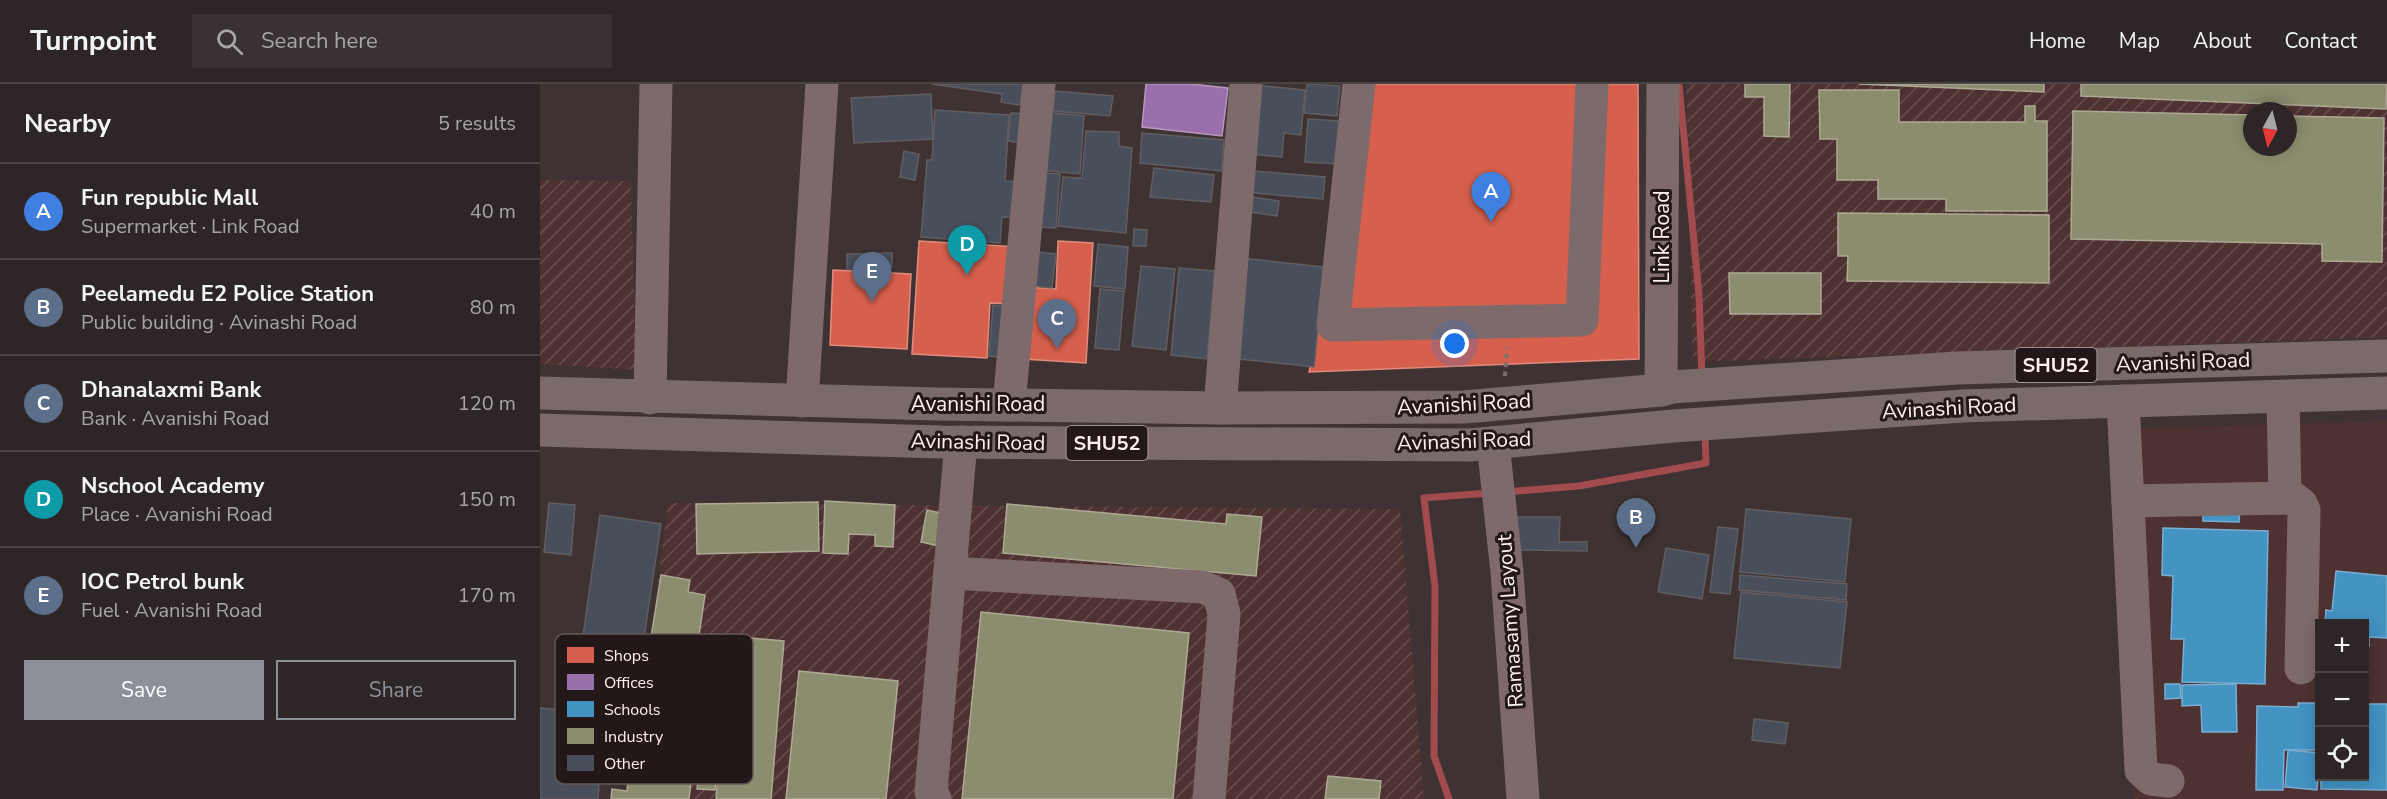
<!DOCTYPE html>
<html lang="en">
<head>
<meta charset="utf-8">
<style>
	:root { --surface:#2e2626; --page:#3a3232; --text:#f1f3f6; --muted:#a7a5a7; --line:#494343; --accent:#8c9099 }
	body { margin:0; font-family:"Nunito Sans",sans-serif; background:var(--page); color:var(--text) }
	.controls { position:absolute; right:18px; bottom:18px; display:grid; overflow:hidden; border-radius:0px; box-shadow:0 3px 15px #0003 }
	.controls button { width:54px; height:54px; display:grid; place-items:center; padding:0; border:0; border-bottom:2px solid var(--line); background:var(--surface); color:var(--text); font:30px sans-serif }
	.compass { position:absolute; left:1703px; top:18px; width:54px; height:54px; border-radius:50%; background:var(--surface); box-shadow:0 3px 15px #0003; rotate:187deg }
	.you { position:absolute; left:915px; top:260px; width:21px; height:21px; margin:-15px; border:4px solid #fff; border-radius:50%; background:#1a73e8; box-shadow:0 0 0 9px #1a73e833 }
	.badge { display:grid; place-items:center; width:39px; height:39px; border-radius:50%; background:var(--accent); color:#fff; font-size:20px; font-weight:700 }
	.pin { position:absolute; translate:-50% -50px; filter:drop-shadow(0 2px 3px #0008) }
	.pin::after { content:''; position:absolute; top:32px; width:21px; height:18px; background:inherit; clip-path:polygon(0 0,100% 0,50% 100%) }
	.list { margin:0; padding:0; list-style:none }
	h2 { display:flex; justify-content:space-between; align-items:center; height:78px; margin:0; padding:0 24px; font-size:26px }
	h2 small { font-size:20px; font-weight:400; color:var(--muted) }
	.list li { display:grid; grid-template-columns:39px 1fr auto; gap:18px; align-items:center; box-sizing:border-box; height:96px; padding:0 24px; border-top:2px solid var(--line) }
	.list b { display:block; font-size:22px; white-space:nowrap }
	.list p { margin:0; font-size:20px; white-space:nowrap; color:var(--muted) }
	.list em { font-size:20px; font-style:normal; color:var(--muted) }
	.actions { display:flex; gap:12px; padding:18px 24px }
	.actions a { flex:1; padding:14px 0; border:2px solid var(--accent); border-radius:0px; text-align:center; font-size:21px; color:var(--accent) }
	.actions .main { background:var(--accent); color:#fff }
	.icon { flex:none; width:33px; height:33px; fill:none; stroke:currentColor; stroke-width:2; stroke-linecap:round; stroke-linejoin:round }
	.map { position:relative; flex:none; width:1847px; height:715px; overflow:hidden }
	header { display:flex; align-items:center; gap:36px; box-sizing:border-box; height:84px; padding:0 30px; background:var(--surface); border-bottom:2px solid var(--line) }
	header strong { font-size:28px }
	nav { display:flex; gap:33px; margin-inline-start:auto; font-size:21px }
	.search { width:420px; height:54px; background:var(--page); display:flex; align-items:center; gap:15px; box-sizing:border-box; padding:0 21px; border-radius:0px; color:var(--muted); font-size:22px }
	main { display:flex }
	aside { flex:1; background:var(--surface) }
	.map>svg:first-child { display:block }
	.built { fill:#4e3131; fill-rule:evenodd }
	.industrial { fill:url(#industrial-furrows); fill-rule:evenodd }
	.shops { fill:#d6604d; stroke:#e28b7d; stroke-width:1.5 }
	.offices { fill:#9970ab; stroke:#b896bf; stroke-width:1.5 }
	.schools { fill:#4393c3; stroke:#7baed0; stroke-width:1.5 }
	.industry { fill:#8c8c6e; stroke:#aea994; stroke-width:1.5 }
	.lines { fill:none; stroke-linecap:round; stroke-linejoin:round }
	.stream { stroke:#a24b4e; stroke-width:7 }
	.building { fill:#494e5b; stroke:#605e61; stroke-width:1.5 }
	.path { stroke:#7f6e6e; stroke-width:4; stroke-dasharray:4.5 4.5; stroke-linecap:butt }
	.minor { stroke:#7e6a6a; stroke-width:33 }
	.major { stroke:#7a6a6a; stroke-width:33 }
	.labels { text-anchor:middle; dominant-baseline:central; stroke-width:6; stroke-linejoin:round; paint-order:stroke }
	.shield { fill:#231818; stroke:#bdaeae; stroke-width:1.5 }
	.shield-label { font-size:20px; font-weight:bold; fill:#fee }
	.street-label { font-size:21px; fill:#fee; stroke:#231818 }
	.key { fill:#231818; stroke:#655858; stroke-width:1.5 }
	.key-label { font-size:16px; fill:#fee }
</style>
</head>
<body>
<header>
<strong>Turnpoint</strong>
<div class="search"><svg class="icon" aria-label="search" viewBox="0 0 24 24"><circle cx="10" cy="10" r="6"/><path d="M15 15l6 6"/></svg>Search here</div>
<nav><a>Home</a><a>Map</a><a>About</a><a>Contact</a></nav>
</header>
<main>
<aside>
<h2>Nearby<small>5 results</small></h2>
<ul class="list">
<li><span class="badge" style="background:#3f7fe0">A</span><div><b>Fun republic Mall</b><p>Supermarket · Link Road</p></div><em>40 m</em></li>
<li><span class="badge" style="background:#5c6f8a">B</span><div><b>Peelamedu E2 Police Station</b><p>Public building · Avinashi Road</p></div><em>80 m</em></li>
<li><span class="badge" style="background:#5c6f8a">C</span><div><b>Dhanalaxmi Bank</b><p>Bank · Avanishi Road</p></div><em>120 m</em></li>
<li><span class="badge" style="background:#0f9aa8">D</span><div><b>Nschool Academy</b><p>Place · Avanishi Road</p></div><em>150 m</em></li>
<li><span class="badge" style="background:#5c6f8a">E</span><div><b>IOC Petrol bunk</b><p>Fuel · Avanishi Road</p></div><em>170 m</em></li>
</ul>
<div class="actions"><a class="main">Save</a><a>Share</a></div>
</aside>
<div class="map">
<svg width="1847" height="715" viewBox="0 0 1847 715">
	<defs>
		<pattern id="industrial-furrows" width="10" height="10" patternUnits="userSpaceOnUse" patternTransform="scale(1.5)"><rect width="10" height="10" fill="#4e3131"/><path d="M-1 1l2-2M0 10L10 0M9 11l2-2" fill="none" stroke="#694f4f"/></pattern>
	</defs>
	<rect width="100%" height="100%" fill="#3e3232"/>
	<path class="built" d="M1847,337v378h-254l-13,-370zM1780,540h44v152h-44z"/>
	<g class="industrial">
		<path d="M1146,0h701v253l-694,25zM1712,27h36v36h-36z"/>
		<path d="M0,96l91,1 5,189 -96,-6z"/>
		<path d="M128,419l732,6 24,290h-794z"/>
	</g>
	<g class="shops">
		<path d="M834,0h264l1,275 -330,13z"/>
		<path d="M379,157l99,6 -3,57 -25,-1 -3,55 -75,-4z"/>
		<path d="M518,157l35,2 -7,120 -63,-4 4,-72 29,2z"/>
		<path d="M293,186l78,4 -4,75 -77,-4z"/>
	</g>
	<path class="offices" d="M606,0h45l37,4 -6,48 -80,-9z"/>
	<g class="schools">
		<path d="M1663,424l37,1 -1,13 -36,-1z"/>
		<path d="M1623,444l105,3 -3,153 -83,-2 2,-43h-13l2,-63 -11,-1z"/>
		<path d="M1796,487l51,5v62l-18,-1v9h-5v-22h-39l1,-14 6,1z"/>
		<path d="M1625,600h15l1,14 -16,1z"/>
		<path d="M1696,600l1,48h-35l-1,-27 -19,1v-21z"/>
		<path d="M1758,619h22v47h-36l-1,40h-27l1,-84 41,1z"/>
		<path d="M1824,620h23v86l-66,-1v-13h43z"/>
		<path d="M1748,666l32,3 -3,37 -32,-3z"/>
	</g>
	<g class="industry">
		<path d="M1205,0h45l-1,53 -25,-1v-39h-19z"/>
		<path d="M1319,0h185v8z"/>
		<path d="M1541,0h306l-1,25 -305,-13z"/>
		<path d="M1279,6h80v32h126v-16h10v15h12v90h-101v-12h-68v-19h-41v-41h-17z"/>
		<path d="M1533,27l179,4v32h36v-31l96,2 -2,144 -60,-1v-17l-251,-5z"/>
		<path d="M1298,129l211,2v68l-202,-2 1,-25h-10z"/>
		<path d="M1189,189h92v41h-91z"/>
		<path d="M285,417l70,4 -2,42 -18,-1v-11l-26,-1 -1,20 -25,-1z"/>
		<path d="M278,418l1,49 -122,3 -1,-50z"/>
		<path d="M467,420l219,20 1,-10 35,3 -6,59 -253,-23z"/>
		<path d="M387,426l18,4 -6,32 -18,-4z"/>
		<path d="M121,491l29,5 -2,12 17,3 -14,93 -47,-7z"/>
		<path d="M441,528l208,21 -16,166h-211z"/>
		<path d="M190,552l54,5 -13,158h-55z"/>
		<path d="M259,587l99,10 -12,118h-100z"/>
		<path d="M89,604l72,8 -12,103h-78l1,-10 15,2 6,-56 -9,-1z"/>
		<path d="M158,641l23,2 -6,63 -18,-1 4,-38 -5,-1z"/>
		<path d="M788,692l53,5 -2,18h-54z"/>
	</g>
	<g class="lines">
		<g class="stream">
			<path d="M1139,0l20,211 3,82"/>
			<path d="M966,408l73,-6 127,-23 -1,-30"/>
			<path d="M909,715l-15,-43 1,-170 -11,-88 65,-5"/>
		</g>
	</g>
	<g class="building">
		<path d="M392,0h91l-3,21 -19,-3 1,-8z"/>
		<path d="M767,0l33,2 -3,30 -33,-3z"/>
		<path d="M714,1l51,5 -4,45 -17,-2 -2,24 -34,-3z"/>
		<path d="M515,7l58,5 -3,20 -57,-5z"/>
		<path d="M391,10l2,45 -79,4 -3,-45z"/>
		<path d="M395,26l74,5 -4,66 17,1 -3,36 -17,-1 -2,26 -79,-6 6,-77h5z"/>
		<path d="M505,28l39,4 -4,58 -40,-4z"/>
		<path d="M471,29l14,1 -3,29 -14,-2z"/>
		<path d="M768,35l31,2 -2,43 -32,-2z"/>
		<path d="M546,47l33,1v14l13,2 -6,85 -68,-7 5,-49 19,1z"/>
		<path d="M602,49l82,7 -2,31 -82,-8z"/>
		<path d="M364,67l15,3 -4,26 -15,-3z"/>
		<path d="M614,84l60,7 -3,27 -61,-5z"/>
		<path d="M704,86l81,7 -2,22 -81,-7z"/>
		<path d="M503,89l17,1 -4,54 -17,-1z"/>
		<path d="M706,112l33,5 -2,15 -33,-5z"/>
		<path d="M594,145l13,1 -1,16h-13z"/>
		<path d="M558,160l30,3 -3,42 -31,-3z"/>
		<path d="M487,167l29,3 -4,34 -28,-3z"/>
		<path d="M352,169v14l-45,2v-15z"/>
		<path d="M701,174l83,9 -10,100 -84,-9z"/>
		<path d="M601,182l34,3 -9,81 -34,-4z"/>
		<path d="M639,184l36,3 -8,88 -36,-4z"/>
		<path d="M560,205l24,2 -5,59 -24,-2z"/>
		<path d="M453,221l16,1 -4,52 -16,-2z"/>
		<path d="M9,419l26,2 -4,50 -27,-3z"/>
		<path d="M1206,425l105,10 -6,63 -105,-10z"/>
		<path d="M60,431l61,9 -19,127 -60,-8z"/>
		<path d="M977,433h43l-1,25h28v9l-70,-1z"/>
		<path d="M1178,443l20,2 -8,65 -20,-2z"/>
		<path d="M1126,464l43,7 -7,44 -44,-7z"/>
		<path d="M1200,491l107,9 -1,16 -107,-10z"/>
		<path d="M1201,508l106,10 -7,66 -106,-10z"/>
		<path d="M0,624l64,5 -6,86h-58z"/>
		<path d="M1214,635l34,4 -3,21 -33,-4z"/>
	</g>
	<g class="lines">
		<path class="path" d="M965,292l2,-28"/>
		<g class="minor">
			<path d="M819,0l-26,241 249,-5 10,-236"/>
			<path d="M1121,306l2,-306"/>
			<path d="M1743,313l2,101"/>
			<path d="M110,314l6,-314"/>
			<path d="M262,317l20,-317"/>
			<path d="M1583,317l18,369 10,9 17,2"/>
			<path d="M469,320l30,-320"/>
			<path d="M680,324l26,-324"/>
			<path d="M953,359l14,129 16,227"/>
			<path d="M1588,417l165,-3 8,6 3,6 -3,158"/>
			<path d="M410,489l253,14 16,7 5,20 -15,185"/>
			<path d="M395,715l-4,-7 30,-350"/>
		</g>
		<g class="major">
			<path d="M0,309l397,11 283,4 244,-1 197,-17 11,-3 285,-19 430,-12"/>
			<path d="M0,346l401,12 529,3 203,-19 290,-20 424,-13"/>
		</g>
	</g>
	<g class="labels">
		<g class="shield">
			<rect x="1475.5" y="264" width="81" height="34" rx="4.5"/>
			<rect x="526.5" y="342" width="81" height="34" rx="4.5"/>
		</g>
		<g class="shield-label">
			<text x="1516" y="281">SHU52</text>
			<text x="567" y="359">SHU52</text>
		</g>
		<g class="street-label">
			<text transform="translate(1122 153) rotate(-90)">Link Road</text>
			<text transform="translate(1643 278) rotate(-2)">Avanishi Road</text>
			<text x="438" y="320">Avanishi Road</text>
			<text transform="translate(924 320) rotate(-3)">Avanishi Road</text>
			<text transform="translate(1409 324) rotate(-3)">Avinashi Road</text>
			<text transform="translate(924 357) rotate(-2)">Avinashi Road</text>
			<text transform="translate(438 358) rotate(1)">Avinashi Road</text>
			<text transform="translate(970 537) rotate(-94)">Ramasamy Layout</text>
		</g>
	</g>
	<rect x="15" y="550" width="198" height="150" rx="9" class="key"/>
	<rect x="27" y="563" width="27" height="16" fill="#d6604d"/>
	<rect x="27" y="590" width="27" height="16" fill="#9970ab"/>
	<rect x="27" y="617" width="27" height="16" fill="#4393c3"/>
	<rect x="27" y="644" width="27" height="16" fill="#8c8c6e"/>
	<rect x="27" y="671" width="27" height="16" fill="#494e5b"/>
	<g class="key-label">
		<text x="64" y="577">Shops</text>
		<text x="64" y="604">Offices</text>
		<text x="64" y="631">Schools</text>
		<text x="64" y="658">Industry</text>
		<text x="64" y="685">Other</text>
	</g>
</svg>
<div class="controls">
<button>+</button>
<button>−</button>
<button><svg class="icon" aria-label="locate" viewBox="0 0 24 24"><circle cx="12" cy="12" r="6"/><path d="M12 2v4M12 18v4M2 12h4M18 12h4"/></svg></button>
</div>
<svg class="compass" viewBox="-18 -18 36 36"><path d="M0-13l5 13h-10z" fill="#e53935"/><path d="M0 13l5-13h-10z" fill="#a7a5a7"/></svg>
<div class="you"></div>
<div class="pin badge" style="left:951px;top:138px;background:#3f7fe0">A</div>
<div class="pin badge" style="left:1096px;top:464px;background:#5c6f8a">B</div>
<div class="pin badge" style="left:517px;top:265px;background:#5c6f8a">C</div>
<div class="pin badge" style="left:427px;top:191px;background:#0f9aa8">D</div>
<div class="pin badge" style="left:332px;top:218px;background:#5c6f8a">E</div>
</div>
</main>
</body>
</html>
